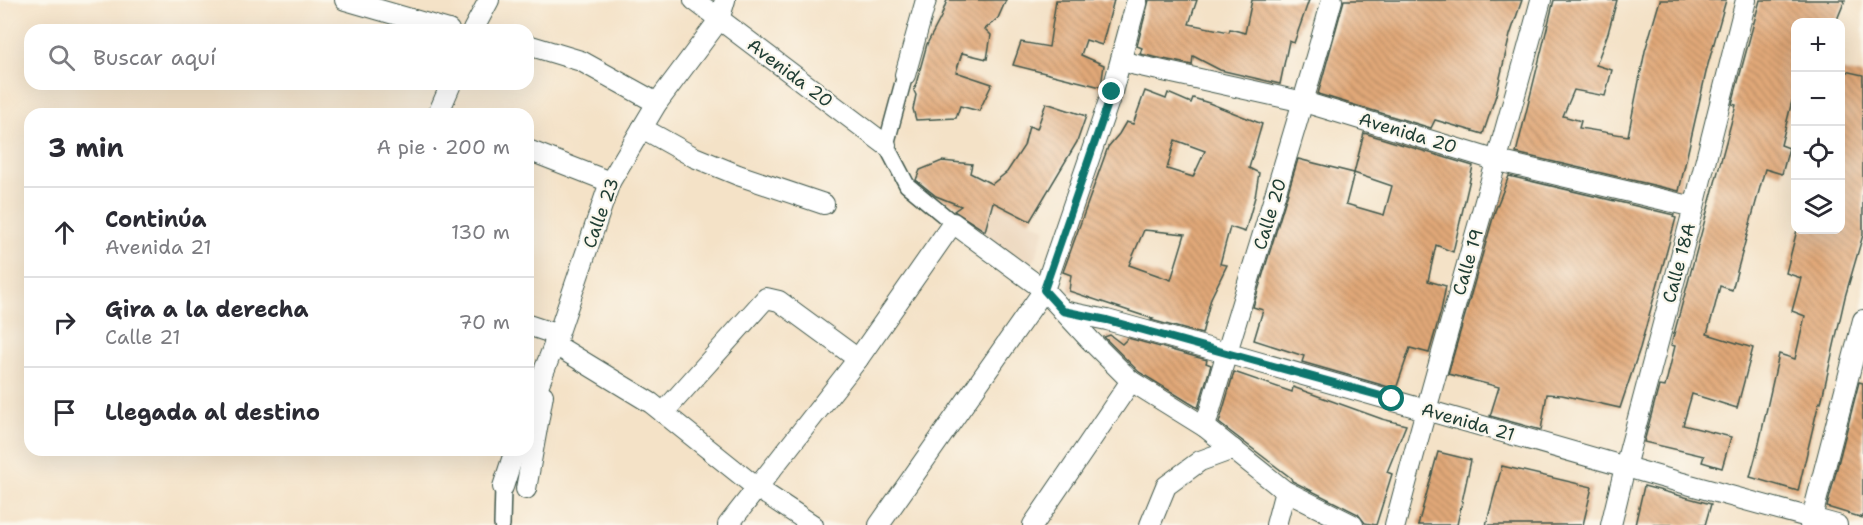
<!DOCTYPE html>
<html lang="es">
<head>
<meta charset="utf-8">
<style>
	:root { --surface:#fff; --page:#f7f7f7; --text:#2b2b33; --muted:#7c7c81; --line:#e1e1e2 }
	body { margin:0; font-family:"Shantell Sans",sans-serif; background:var(--page); color:var(--text) }
	.controls { position:absolute; right:18px; top:18px; display:grid; overflow:hidden; border-radius:12px; box-shadow:0 6px 24px #0002 }
	.controls button { width:54px; height:54px; display:grid; place-items:center; padding:0; border:0; border-bottom:2px solid var(--line); background:var(--surface); color:var(--text); font:30px sans-serif }
	.stop { position:absolute; width:18px; height:18px; margin:-14px; border:4px solid #0f766e; border-radius:50%; background:#fff }
	.stop.end { background:#0f766e; border-color:#fff; box-shadow:0 2px 6px #0008 }
	.list { margin:0; padding:0; list-style:none }
	h2 { display:flex; justify-content:space-between; align-items:center; height:78px; margin:0; padding:0 24px; font-size:26px }
	h2 small { font-size:20px; font-weight:400; color:var(--muted) }
	.list li { display:grid; grid-template-columns:39px 1fr auto; gap:18px; align-items:center; box-sizing:border-box; height:90px; padding:0 24px; border-top:2px solid var(--line) }
	.list b { display:block; font-size:22px; white-space:nowrap }
	.list p { margin:0; font-size:20px; white-space:nowrap; color:var(--muted) }
	.list em { font-size:20px; font-style:normal; color:var(--muted) }
	.icon { flex:none; width:33px; height:33px; fill:none; stroke:currentColor; stroke-width:2; stroke-linecap:round; stroke-linejoin:round }
	.map { position:relative; flex:none; width:1863px; height:525px; overflow:hidden }
	.search { position:absolute; background:var(--surface); box-shadow:0 6px 24px #0002; left:24px; top:24px; width:510px; height:66px; display:flex; align-items:center; gap:15px; box-sizing:border-box; padding:0 21px; border-radius:18px; color:var(--muted); font-size:22px }
	.panel { position:absolute; background:var(--surface); box-shadow:0 6px 24px #0002; left:24px; top:108px; width:510px; height:348px; border-radius:18px }
	.map>svg:first-child { display:block }
	.built { fill:#ebd3b8 }
	.building { fill:url(#building-back-hatch); fill-rule:evenodd }
	.lines { fill:none; stroke-linecap:round; stroke-linejoin:round }
	.pedestrian-casing { stroke:#3f564a; stroke-width:18 }
	.minor-casing { stroke:#3f564a; stroke-width:22 }
	.pedestrian { stroke:#fff; stroke-width:15 }
	.minor { stroke:#fff; stroke-width:20 }
	.route { stroke:#0f766e; stroke-width:8 }
	.labels { text-anchor:middle; dominant-baseline:central; stroke-width:4.5; stroke-linejoin:round; paint-order:stroke }
	.street-label { font-size:18px; fill:#1f3d34; stroke:#fbf7ec }
</style>
</head>
<body>
<div class="map">
<svg width="1863" height="525" viewBox="0 0 1863 525">
	<defs>
		<pattern id="building-back-hatch" width="6" height="6" patternUnits="userSpaceOnUse" patternTransform="scale(1.5)"><rect width="6" height="6" fill="#e1a878"/><path d="M-1 5l2 2M0 0l6 6M5-1l2 2" fill="none" stroke="#b68a63"/></pattern>
	</defs>
	<rect width="100%" height="100%" fill="#fbf7ec"/>
	<filter id="ink" filterUnits="userSpaceOnUse"><feTurbulence type="fractalNoise" baseFrequency=".0167" numOctaves="2"/><feDisplacementMap in="SourceGraphic" scale="12" xChannelSelector="R" yChannelSelector="G"/><feConvolveMatrix kernelMatrix="1 2 1 2 8 2 1 2 1" color-interpolation-filters="sRGB"/></filter>
	<filter id="wash" filterUnits="userSpaceOnUse"><feTurbulence type="fractalNoise" baseFrequency=".008" numOctaves="4" result="noise"/><feDisplacementMap in="SourceGraphic" scale="24" xChannelSelector="R" yChannelSelector="G"/><feGaussianBlur stdDeviation="1.35" result="paint"/><feColorMatrix in="noise" values="0 0 0 0 0 0 0 0 0 0 0 0 0 0 0 0 0 1.4 0 .05"/><feComposite in="paint" operator="in"/></filter>
	<g filter="url(#wash)">
		<rect width="100%" height="100%" fill="#f4e2c7"/>
		<path class="built" d="M993,202l52,27 -11,32 -14,6 -19,-17 -16,-19z"/>
		<g id="blocks">
			<g class="building">
				<path d="M947,0h59l-8,18 -13,11 6,6 -4,24 -25,-6 -6,19 36,12 -13,27 -19,-5 -4,12 -40,2 -3,-11 3,-14 -2,-4 13,-47 14,-27z"/>
				<path d="M1056,0h58l-12,45 -16,-5 -5,15 23,10 -3,22 -88,-22 8,-23 28,5z"/>
				<path d="M1149,0h48l-8,24 40,8 1,-3 15,4 7,-33h57l-15,43 -5,-2 -9,43 -60,-14 -27,-14 -1,9 -52,-11 2,-6 -5,-2z"/>
				<path d="M1344,0h178l-12,35 -14,60 -13,39 -48,-14 -4,8 -113,-34z"/>
				<path d="M1554,0h63l-9,33 -12,32 16,5 -7,26 -31,-6 -11,26 18,5 -2,7 49,8 17,-85 15,-51h66l-19,68 -28,123 -163,-38z"/>
				<path d="M1760,0h85l-9,22h-40v80l-4,-1 -11,44 8,3 -7,26 -17,-5 -33,121 -12,-4 -6,24 -7,24 46,14 -16,60 -45,-14 -9,31 48,12 -9,31 -20,-6 2,-6 -60,-14 15,-56 6,1 10,-41 -4,-1 65,-240 -4,-1z"/>
				<path d="M1840,70l23,5v160l-18,62 -24,106 -2,-1 -21,89 -48,-14 8,-29 21,-94 16,5 10,-43 -13,-5 9,-33 -15,-5 11,-43h43z"/>
				<path d="M1145,91l21,8 2,-6 23,10 2,-5 16,5 53,21 -13,44 10,5 -4,24 -10,35 -15,-5 -10,37 7,1 -16,33 -9,36 -51,-14 2,-1 -84,-28 2,-16 -8,-3 45,-125 11,-13 7,-12 7,2zM1175,140l30,11 -12,26 -26,-8zM1144,230l41,4 -14,46 -42,-15z"/>
				<path d="M1046,103l40,13 -9,26 -47,79 -37,-19 -8,29 -31,-20 7,-5 -25,-10 -20,-16 4,-10 22,-9 30,3 -2,9 22,11 15,-12 17,-26 5,-20 8,3z"/>
				<path d="M1364,133l109,33 -20,86 -17,-7 -8,36 18,5 -5,25 -12,42 -19,-5 -14,41 -94,-27 2,-6 -50,-16 9,-30 -10,-3 45,-148 56,14zM1354,173l38,13 -8,29 -38,-11z"/>
				<path d="M1509,176l165,39 -1,2 3,1 -36,130 -20,60 -58,-13 -15,-1 -6,36 -51,-14 9,-29 -51,-13 47,-163z"/>
				<path d="M1110,335l12,9 6,-6 79,22 -1,3 5,2 -13,43 -59,-36 -35,-35z"/>
				<path d="M1234,372l58,20 1,-5 89,32 24,6 -19,47 5,2 -16,51 -11,-2 -7,-9 -66,-33 -1,-3 -72,-55z"/>
				<path d="M1859,382l4,1v135l-36,-11z"/>
				<path d="M1438,452l33,8 -14,65h-39z"/>
				<path d="M1502,466l90,21 -9,38h-97z"/>
				<path d="M1644,486l67,18 -6,21h-70z"/>
			</g>
		</g>
	</g>
	<g filter="url(#ink)">
		<use href="#blocks" fill-opacity="0" stroke="#3f564a" stroke-width="1.5"/>
		<g class="lines">
			<g class="pedestrian-casing">
				<g id="pedestrian">
					<path d="M905,75l-19,70 21,40 46,38"/>
					<path d="M502,525l1,-38"/>
				</g>
			</g>
			<g class="minor-casing">
				<g id="minor">
					<path d="M345,0l104,30"/>
					<path d="M694,0l192,145"/>
					<path d="M473,30l16,-30"/>
					<path d="M528,45l53,16 76,42"/>
					<path d="M1121,60l15,5 168,37 194,59 196,46"/>
					<path d="M905,75l21,-75"/>
					<path d="M438,114l13,-30"/>
					<path d="M642,128l52,29 44,18 86,29"/>
					<path d="M528,150l82,32"/>
					<path d="M1063,311l44,9 119,33 435,124 176,48"/>
					<path d="M528,325l30,10"/>
					<path d="M554,344l97,59 106,85 56,37"/>
					<path d="M528,412l30,-77 52,-153 47,-79 62,-83 6,-20"/>
					<path d="M663,413l103,-115 13,3 79,58"/>
					<path d="M1205,427c41,-143 88,-284 127,-427"/>
					<path d="M503,487l12,-37"/>
					<path d="M526,489l17,-94"/>
					<path d="M728,525l130,-166 95,-136 91,67 46,50 41,41 74,46 80,64 68,34"/>
					<path d="M879,525l165,-235 68,-198 25,-92"/>
					<path d="M1033,525l98,-144"/>
					<path d="M1150,525l16,-39 34,-25 33,-12"/>
					<path d="M1276,525l9,-34"/>
					<path d="M1395,525c46,-176 99,-350 146,-525"/>
					<path d="M1611,525l14,-58 69,-260 52,-207"/>
					<path d="M1810,525l53,-205"/>
				</g>
			</g>
			<use href="#pedestrian" class="pedestrian"/>
			<use href="#minor" class="minor"/>
		</g>
	</g>
	<g class="lines" filter="url(#ink)">
		<path class="route" d="M1112,92l-68,198 19,21 44,9 285,79"/>
	</g>
	<g class="labels">
		<g class="street-label">
			<text transform="translate(790 73) rotate(37)">Avenida 20</text>
			<text transform="translate(1408 133) rotate(17)">Avenida 20</text>
			<text transform="translate(601 213) rotate(-70)">Calle 23</text>
			<text transform="translate(1270 214) rotate(-73)">Calle 20</text>
			<text transform="translate(1468 262) rotate(-74)">Calle 19</text>
			<text transform="translate(1679 263) rotate(-75)">Calle 18A</text>
			<text transform="translate(1468 422) rotate(16)">Avenida 21</text>
		</g>
	</g>
</svg>
<div class="controls">
<button>+</button>
<button>−</button>
<button><svg class="icon" aria-label="locate" viewBox="0 0 24 24"><circle cx="12" cy="12" r="6"/><path d="M12 2v4M12 18v4M2 12h4M18 12h4"/></svg></button>
<button><svg class="icon" aria-label="layers" viewBox="0 0 24 24"><path d="M12 4l9 5-9 5-9-5zM3 14l9 5 9-5"/></svg></button>
</div>
<div class="stop" style="left:1392px;top:399px"></div>
<div class="stop end" style="left:1112px;top:92px"></div>
<div class="search"><svg class="icon" aria-label="search" viewBox="0 0 24 24"><circle cx="10" cy="10" r="6"/><path d="M15 15l6 6"/></svg>Buscar aquí</div>
<section class="panel">
<h2>3 min<small>A pie · 200 m</small></h2>
<ul class="list">
<li><svg class="icon" aria-label="ahead" viewBox="0 0 24 24"><path d="M12 20V5M6 11l6-6 6 6"/></svg><div><b>Continúa</b><p>Avenida 21</p></div><em>130 m</em></li>
<li><svg class="icon" aria-label="right" viewBox="0 0 24 24"><path d="M7 20v-9h11M14 6l5 5-5 5"/></svg><div><b>Gira a la derecha</b><p>Calle 21</p></div><em>70 m</em></li>
<li><svg class="icon" aria-label="arrive" viewBox="0 0 24 24"><path d="M6 21V4h12l-3 4 3 4H6"/></svg><div><b>Llegada al destino</b></div></li>
</ul>
</section>
</div>
</body>
</html>
